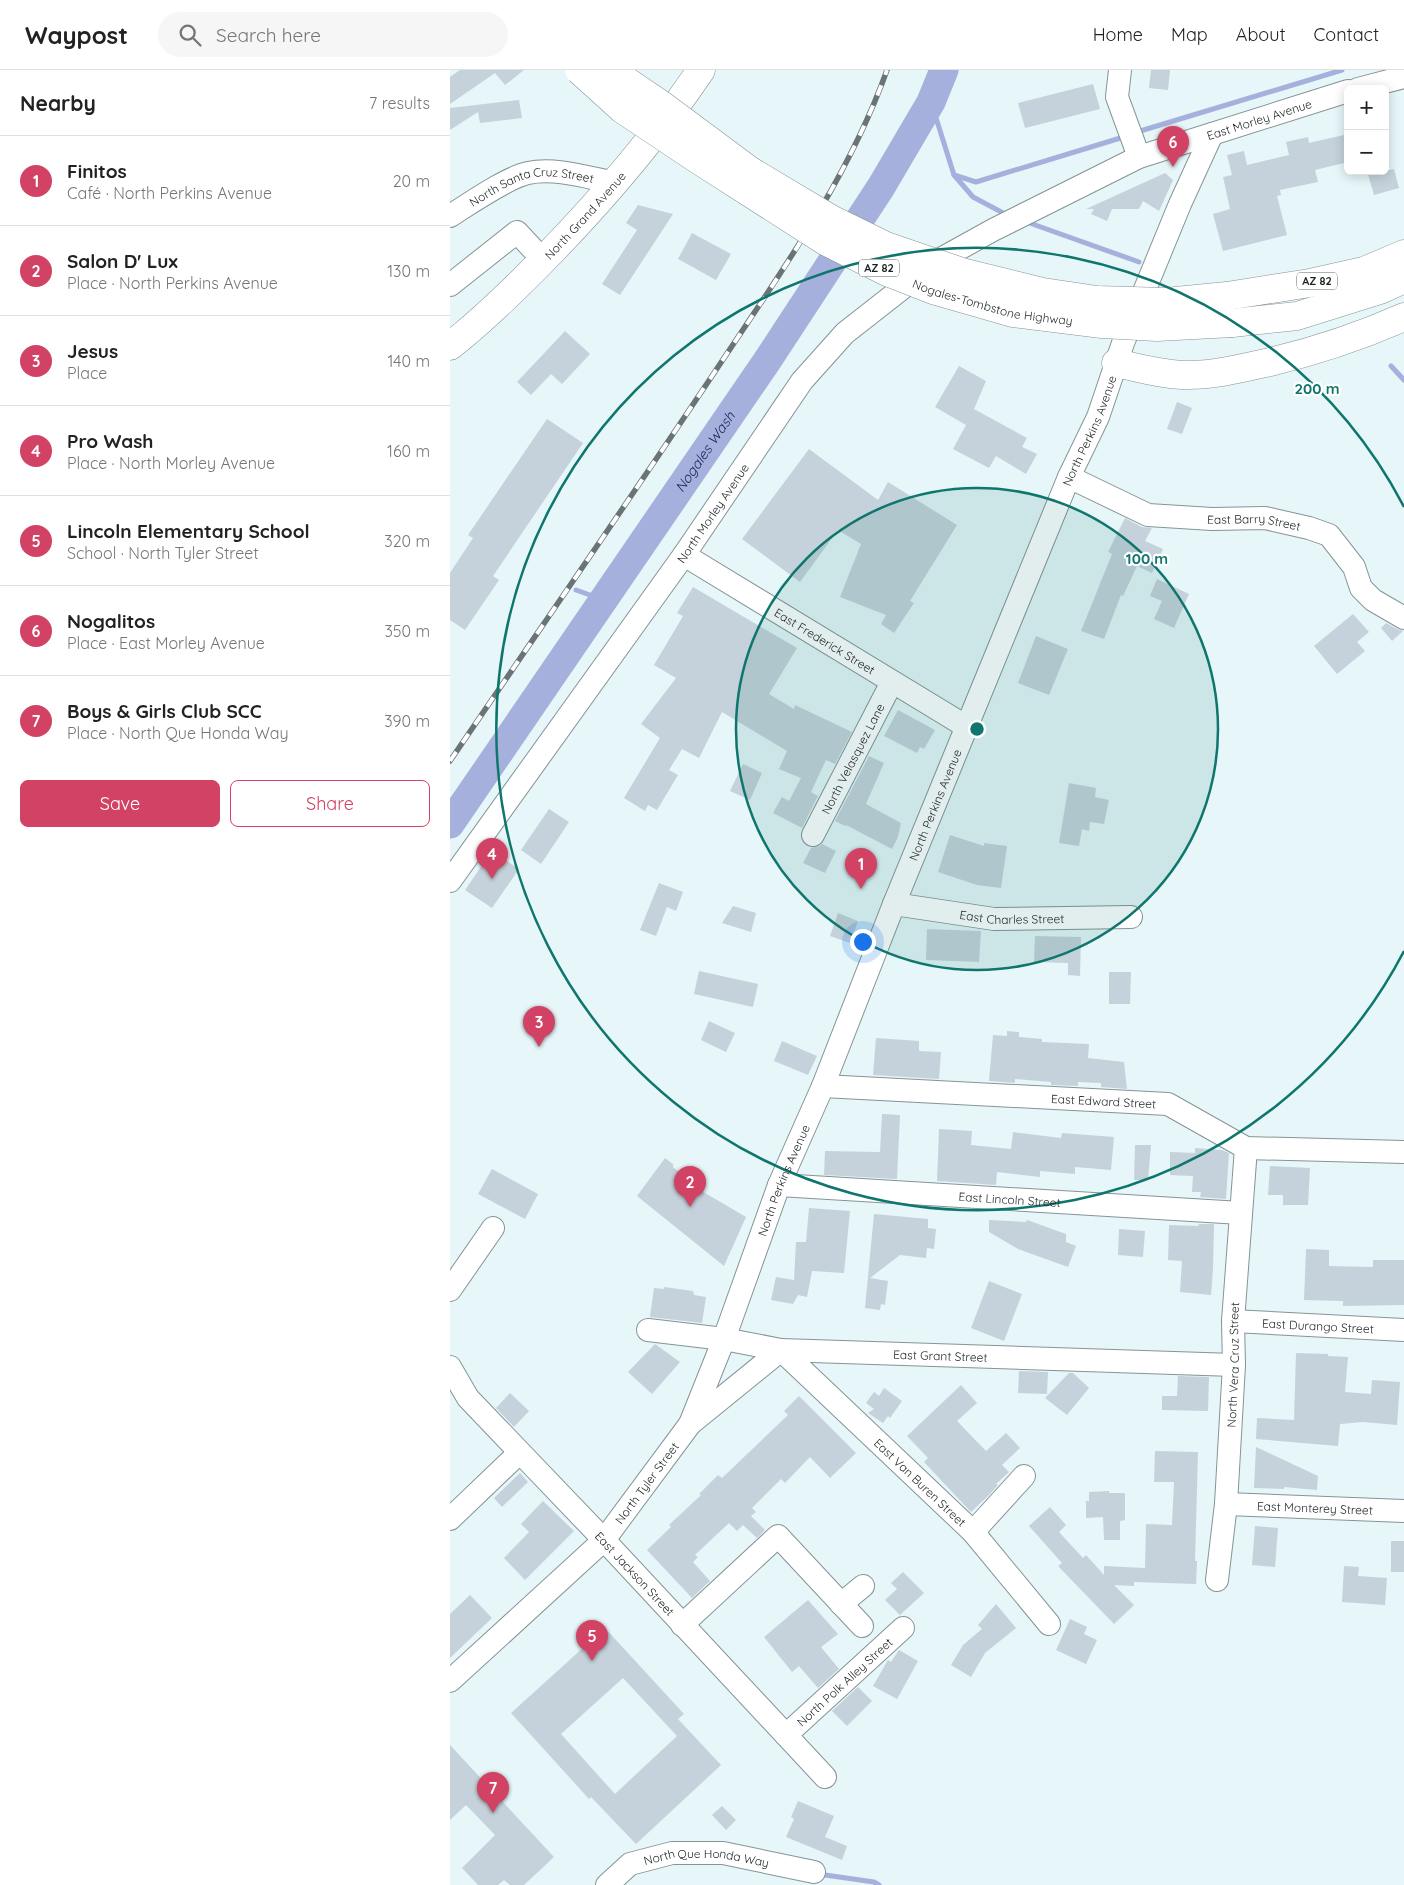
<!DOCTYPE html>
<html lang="en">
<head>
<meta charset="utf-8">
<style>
	:root { --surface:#fff; --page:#f6f6f6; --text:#222; --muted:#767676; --line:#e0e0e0; --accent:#d24264 }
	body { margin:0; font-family:Quicksand,sans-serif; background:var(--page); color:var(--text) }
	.controls { position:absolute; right:15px; top:15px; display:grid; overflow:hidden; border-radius:8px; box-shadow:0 2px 12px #0003 }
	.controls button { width:45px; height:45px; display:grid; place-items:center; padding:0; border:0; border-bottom:1px solid var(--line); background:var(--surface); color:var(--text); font:25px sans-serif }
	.you { position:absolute; left:412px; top:871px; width:18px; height:18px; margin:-12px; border:4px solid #fff; border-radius:50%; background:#1a73e8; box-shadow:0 0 0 8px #1a73e833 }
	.badge { display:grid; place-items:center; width:32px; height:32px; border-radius:50%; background:var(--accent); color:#fff; font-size:16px; font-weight:700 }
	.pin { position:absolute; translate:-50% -41px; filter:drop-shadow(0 1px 2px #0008) }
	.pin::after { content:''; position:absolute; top:26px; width:18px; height:15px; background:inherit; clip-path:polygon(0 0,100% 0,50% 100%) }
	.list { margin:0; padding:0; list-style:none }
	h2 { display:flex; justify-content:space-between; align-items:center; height:65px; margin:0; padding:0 20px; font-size:21px }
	h2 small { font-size:16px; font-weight:400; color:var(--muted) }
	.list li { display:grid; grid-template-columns:32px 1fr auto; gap:15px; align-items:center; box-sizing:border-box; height:90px; padding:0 20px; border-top:1px solid var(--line) }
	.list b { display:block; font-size:19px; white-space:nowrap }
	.list p { margin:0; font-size:16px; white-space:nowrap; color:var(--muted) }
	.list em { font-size:16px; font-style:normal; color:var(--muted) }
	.actions { display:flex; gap:10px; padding:15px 20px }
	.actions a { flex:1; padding:11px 0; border:1px solid var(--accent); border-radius:8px; text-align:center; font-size:18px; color:var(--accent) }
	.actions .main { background:var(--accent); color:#fff }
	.icon { flex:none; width:28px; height:28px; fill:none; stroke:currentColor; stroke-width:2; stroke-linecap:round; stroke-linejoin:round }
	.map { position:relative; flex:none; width:954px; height:1815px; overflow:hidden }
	header { display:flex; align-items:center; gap:30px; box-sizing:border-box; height:70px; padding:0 25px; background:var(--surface); border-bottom:1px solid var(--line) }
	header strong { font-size:24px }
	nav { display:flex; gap:28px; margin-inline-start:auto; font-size:18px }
	.search { width:350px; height:45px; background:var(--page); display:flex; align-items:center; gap:12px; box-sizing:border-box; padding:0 18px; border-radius:28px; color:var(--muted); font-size:19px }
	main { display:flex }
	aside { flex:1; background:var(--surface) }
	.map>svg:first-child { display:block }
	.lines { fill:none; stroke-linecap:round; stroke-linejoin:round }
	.stream { stroke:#a5b0dd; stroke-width:5 }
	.river { stroke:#a5b0dd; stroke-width:29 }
	.building { fill:#c6d2db; fill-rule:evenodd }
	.minor-casing { stroke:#859496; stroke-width:24 }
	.major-casing { stroke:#859496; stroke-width:29 }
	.minor { stroke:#fff; stroke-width:22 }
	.major { stroke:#fff; stroke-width:28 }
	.rail-casing { stroke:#6a7476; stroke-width:5.5 }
	.rail { stroke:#fff; stroke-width:4; stroke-dasharray:11; stroke-linecap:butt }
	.major-bridge-casing { stroke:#859496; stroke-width:29; stroke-linecap:butt }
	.major-bridge { stroke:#fff; stroke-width:28 }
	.ring { fill:none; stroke:#0f766e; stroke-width:2.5 }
	.labels { text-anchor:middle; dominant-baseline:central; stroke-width:4.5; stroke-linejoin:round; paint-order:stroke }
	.shield { fill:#fff; stroke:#606465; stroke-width:1 }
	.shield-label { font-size:11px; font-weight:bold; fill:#1c2223 }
	.street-label { font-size:12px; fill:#1c2223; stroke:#fff }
	.water-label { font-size:14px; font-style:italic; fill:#1c2257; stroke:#fff }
	.centre { fill:#0f766e; stroke:#fff; stroke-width:2.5 }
	.ring-label { font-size:15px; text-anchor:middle; font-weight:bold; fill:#0f766e; stroke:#fff; stroke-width:4.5; stroke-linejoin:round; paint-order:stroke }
</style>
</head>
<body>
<header>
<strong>Waypost</strong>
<div class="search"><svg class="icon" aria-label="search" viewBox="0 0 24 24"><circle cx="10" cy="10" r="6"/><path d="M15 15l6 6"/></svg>Search here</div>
<nav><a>Home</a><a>Map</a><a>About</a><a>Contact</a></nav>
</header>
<main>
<aside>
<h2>Nearby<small>7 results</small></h2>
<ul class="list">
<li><span class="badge">1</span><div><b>Finitos</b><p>Café · North Perkins Avenue</p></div><em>20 m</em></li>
<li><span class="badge">2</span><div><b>Salon D' Lux</b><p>Place · North Perkins Avenue</p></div><em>130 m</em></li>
<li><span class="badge">3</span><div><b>Jesus</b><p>Place</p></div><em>140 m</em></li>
<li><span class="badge">4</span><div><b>Pro Wash</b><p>Place · North Morley Avenue</p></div><em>160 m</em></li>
<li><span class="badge">5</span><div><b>Lincoln Elementary School</b><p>School · North Tyler Street</p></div><em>320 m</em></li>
<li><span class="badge">6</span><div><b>Nogalitos</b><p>Place · East Morley Avenue</p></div><em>350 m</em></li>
<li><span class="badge">7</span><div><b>Boys &amp; Girls Club SCC</b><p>Place · North Que Honda Way</p></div><em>390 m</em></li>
</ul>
<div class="actions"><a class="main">Save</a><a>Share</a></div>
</aside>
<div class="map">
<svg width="954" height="1815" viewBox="0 0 954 1815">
	<rect width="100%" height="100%" fill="#e6f6f9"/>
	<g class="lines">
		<g class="stream">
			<path d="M481,32l23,73 19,22 34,18"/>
			<path d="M687,62l205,-62"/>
			<path d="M504,105l22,7 151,-46"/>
			<path d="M574,151l115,41"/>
			<path d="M941,296l13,14"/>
			<path d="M126,520l28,10"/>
			<path d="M368,1804l56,8 5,3"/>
		</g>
		<path class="river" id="s1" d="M0,754l317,-463 114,-174 50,-85 13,-32"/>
	</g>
	<g class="building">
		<path d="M10,0h64l-19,15 -10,-12 -45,31v-27z"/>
		<path d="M701,0h19l-2,20 -19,-2z"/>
		<path d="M643,14l7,25 -75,19 -7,-25z"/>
		<path d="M69,30l3,18 -42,5 -2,-11 -28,18v-22z"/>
		<path d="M898,64v28l-33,8 3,12 -38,8 1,5 -4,1 10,39 -64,16 -10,-37 17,-5 -7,-32 9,-2 -5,-20 17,-4 3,14 42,-10 -3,-13 22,-5 1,6z"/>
		<path d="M944,99l5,19 -25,7 -7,-24h18z"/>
		<path d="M715,103l8,7 -14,31 -16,-10 -4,8h-27l-5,12 -16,-7 3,-5h-8z"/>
		<path d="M188,135l35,9 -53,81 -18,-11 35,-54 -11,-7z"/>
		<path d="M242,163l39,21 -15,26 -38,-21z"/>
		<path d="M115,261l25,23 -28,30 -11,-10 -20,21 -14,-13z"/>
		<path d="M509,296l27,15 -12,28 53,29 -5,9 15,7 -11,20 -30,-18 -7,12 -36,-19 13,-24 -31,-18z"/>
		<path d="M727,332l15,6 -10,26 -15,-5z"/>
		<path d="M97,349l36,24 -90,133 6,4 -34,50 -15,-10v-47l23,-35 -5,-3z"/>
		<path d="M359,379l69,51 10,-18 69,43 -47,76 4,2 -20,30 -13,-9 5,-9 -46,-18 21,-53 -23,-14 -38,52 -58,-43z"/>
		<path d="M675,448l17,9 10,1 -7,13 18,8 -11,24 -15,-7 -14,30 -2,-1 -17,44 -23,-8 31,-77 -4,-2z"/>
		<path d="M707,509l32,15 -15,34 -20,-9 8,-18 -12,-5z"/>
		<path d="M243,517l104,61 -28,46 25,15 1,-4 57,27 -17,32 -9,-4 -15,32 7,4 -16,32 -29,-15 9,-16 7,4 12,-23 -22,-9 8,-18 -65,-39 -23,46 -17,-9 -13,21 9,5 -21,35 -9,-5 -3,6 -21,-13 36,-60 -19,-14 35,-46 -22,-13 29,-49 -6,-3z"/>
		<path d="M903,544l16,18 -12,10 8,9 -28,23 -23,-28z"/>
		<path d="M936,553l11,6 6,2 -11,10 -11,-13z"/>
		<path d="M586,566l32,13 -19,46 -31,-12z"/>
		<path d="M448,640l37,20 -11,19 -4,-2 -3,6 -33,-17z"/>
		<path d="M419,686l15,7 -18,41 35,19 -3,14 -6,12 -46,-24 -1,1 -10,-5z"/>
		<path d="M293,694l19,9 -12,27 -20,-9z"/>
		<path d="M619,713l27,5 -1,9 14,3 -5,24 -14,-2 -1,9 -7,-2 -3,17 -20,-3z"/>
		<path d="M99,739l20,13 -28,42 -20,-14z"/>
		<path d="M500,765l34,11v-3l23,3 -6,42 -24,-3 -39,-13z"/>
		<path d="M372,774l14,7 -11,22 -22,-10 8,-15 9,-2z"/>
		<path d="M42,781l27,18 -27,39 -27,-18z"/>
		<path d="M209,813l24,9 -7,19 -9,-4 -11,29 -16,-6z"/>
		<path d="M283,836l23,7 -5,19 -29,-9z"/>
		<path d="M388,843l20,8 -8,22 -20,-7z"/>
		<path d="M477,859l54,2 -2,31 -53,-2z"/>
		<path d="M585,866l46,1 -1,39 -12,-1v-12l-34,-1z"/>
		<path d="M249,901l59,13 -5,23 -59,-13z"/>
		<path d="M659,902h22l-1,32h-21z"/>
		<path d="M259,951l26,12 -9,19 -25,-12z"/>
		<path d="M557,961l12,1v5l23,2v3l47,2 -1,14 36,4 3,27 -26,-2v-4l-23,-1v4l-27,-1v-3l-36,-3v4l-26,-2 4,-46 14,1z"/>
		<path d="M426,968l43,3v10l22,1 -2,27 -66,-4z"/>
		<path d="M332,971l35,15 -9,19 -34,-14z"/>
		<path d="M432,1044l18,1 -3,64 -73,-4 1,-24 55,1z"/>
		<path d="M489,1059l33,2 -1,14 40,4 2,-17 48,6 1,-5 52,4 -3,33 -36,-3v7l-35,-3v6l-43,-5 -1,13 -59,-4z"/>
		<path d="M685,1075h16l-3,35h-14z"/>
		<path d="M745,1078l27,2 7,3 -3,46 -26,-2 1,-5h-9l1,-16 -23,-1v-23l25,1z"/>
		<path d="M215,1088l8,6v3l32,26 41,24 -22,49 -87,-70z"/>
		<path d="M820,1096l40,2 -2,37h-25v-10h-15z"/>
		<path d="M42,1099l46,25 -13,25 -47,-25z"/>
		<path d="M359,1138l41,3 -6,62 -32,-2 -5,26 -9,-2 -5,9 -22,-4 5,-23 18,3 2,-38h10z"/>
		<path d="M424,1144l54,5v9l8,1 -2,20 -7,-1 -1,10 -26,-3 -30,23 18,3 -3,24 -4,-1 -1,6 -15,-2z"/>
		<path d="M539,1150l37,2 1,-2 39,14v8l10,4 -8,21 -50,-18 -29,-17z"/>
		<path d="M749,1154h15l-1,45 -2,26 -31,-3 2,-31 -14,-1 1,-35 29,1z"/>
		<path d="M669,1159l26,2 -2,26 -25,-2z"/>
		<path d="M856,1179l23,1v16l44,1v-7h31v45l-61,1v-5l-39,-1z"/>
		<path d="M539,1211l33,13 -18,47 -33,-13z"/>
		<path d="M214,1217l29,4 1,4 12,2 -4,26 -52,-6 4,-29 10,1z"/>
		<path d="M205,1274l25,18 -28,32 -24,-22z"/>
		<path d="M846,1283l32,1v2l20,1 -3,35 26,2 1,-14 28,2 -3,43 -34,-3 -23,2 -2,22 -82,-7 1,-21 37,2z"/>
		<path d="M569,1301l29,1 -1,22 -29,-1z"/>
		<path d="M619,1303h4l16,15 -22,27 -22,-17z"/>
		<path d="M728,1306l31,1 -1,34 -46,-1v-14h15z"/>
		<path d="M511,1315l16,18 -20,18 29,30 20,-18 14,15 -18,17 7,7 -13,12 2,1 -10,11 -17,16 -47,-50 4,-4 -21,-22z"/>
		<path d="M434,1318l18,13 -12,17 -2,-2 -5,7 -15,-10 6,-4 -8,-6 8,-11 5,4z"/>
		<path d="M60,1323l19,18 -15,16 -18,-19z"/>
		<path d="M349,1326l57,57 -26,25 -20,-21 -25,26 -4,-4 -29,29 4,4 -5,4 14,14 -8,8 -14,-13 -6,6 -8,-8 -34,32 3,2 -5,5 17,19 -18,17 -45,-48 24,-23 -2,-2 32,-30 -2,-1 19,-19 4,3 66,-63 -4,-4z"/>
		<path d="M806,1377l62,29 -1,14 -33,-3v2l-30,-1z"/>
		<path d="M705,1381l43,1 -3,109h2l-1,23 -62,-2v4l-20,-1 20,20 -20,19 -56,-58 4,-3 -33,-37 21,-19 16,18 -7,7 24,26 3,-3 18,20v-9l41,2 1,-44 26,1 2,-43h-20z"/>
		<path d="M70,1403l8,9 -26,25 -8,-9z"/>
		<path d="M659,1421v2h16v27l-5,1v19h-16l-1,-23 -17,1v-17h3v-9z"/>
		<path d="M93,1431l31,30 -49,49 -21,-22 25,-26 -8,-8z"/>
		<path d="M805,1456l23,2 -3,39 -23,-2z"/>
		<rect x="941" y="1471" width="13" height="31"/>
		<path d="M894,1496l15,1 -1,9 29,2 -2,27 -43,-3z"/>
		<path d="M453,1502l21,21 -24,22 -15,-15 12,-11 -6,-6z"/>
		<path d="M20,1525l22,23 -42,40v-44z"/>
		<path d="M358,1530l30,34 -17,13 18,22 -21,19 -19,-22 -7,6 -28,-35z"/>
		<path d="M546,1534l20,24 -31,25 -14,24 -20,-12 12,-20 19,-16 -4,-4z"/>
		<path d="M620,1549l17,8 -3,7 13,6 -11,24 -30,-14z"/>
		<path d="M155,1558l79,86 -6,5 43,46 -85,79 -45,-47 -2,2 -78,-86zM173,1608l54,58 -62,58 -54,-60z"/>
		<path d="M449,1580l19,11 -21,38 -24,-13 15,-26 3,2z"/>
		<path d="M408,1617l14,14 -25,25 -15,-15z"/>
		<path d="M0,1675l104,112 -30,28h-14l-6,-5 -6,5h-20l-16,-17 33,-33 -29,-30 -16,15z"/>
		<path d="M348,1731l36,15 -9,21 22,9 -5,14 -56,-23 8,-18 -3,-2z"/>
		<path d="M272,1736l14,14 -10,10 -14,-15z"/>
	</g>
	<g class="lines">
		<g class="minor-casing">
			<g id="minor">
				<path d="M670,0l-3,27 22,60"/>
				<path d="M908,19l46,-12"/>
				<path id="s2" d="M0,146c19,-12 58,-39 78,-43 28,-6 61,5 88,10"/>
				<path d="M0,215l67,-53 26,28"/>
				<path id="s3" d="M619,407l79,38 64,4 53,-1 44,10 20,7 25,32 7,21 12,12 31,18"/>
				<path id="s4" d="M234,485l283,172"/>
				<path id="s5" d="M363,765l79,-153"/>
				<path id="s6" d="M0,811l234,-326 118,-174 43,-48 92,-72 56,-31 146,-73 209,-66"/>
				<path id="s7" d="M444,834l100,15 137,-2"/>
				<path id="s8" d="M373,1016l345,18 78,44 158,4"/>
				<path id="s9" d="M329,1115l462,28"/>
				<path d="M0,1220l43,-62"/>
				<path id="s10" d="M783,1251l171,9"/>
				<path id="s11" d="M198,1260l76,9 57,11 453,15"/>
				<path id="s12" d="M331,1280l192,182 76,92"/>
				<path id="s13" d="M0,1297l18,31 136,142 221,237"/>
				<path id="s14" d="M240,1354l34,-85 55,-154 44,-99 71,-182 175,-427 29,-60 25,-74 57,-139 32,-70"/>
				<path id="s15" d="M776,1434l178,7"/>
				<path d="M0,1449l69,-66"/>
				<path d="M523,1462l51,-56"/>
				<path id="s16" d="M767,1510l9,-76 8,-139 -1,-44 13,-173"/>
				<path d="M391,1534l22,-18"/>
				<path d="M232,1555l96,-89 84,90"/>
				<path id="s17" d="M0,1611l154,-141 86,-116 91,-74"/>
				<path id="s18" d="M336,1665l117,-107"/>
				<path id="s19" d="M157,1815l23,-21 42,-11h51l91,19"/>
			</g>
		</g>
		<g class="major-casing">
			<g id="major">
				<path d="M777,226l83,-13 54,-12 40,-17"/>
				<path d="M782,253l65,-7 83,-26 24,-11"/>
				<path id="s20" d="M0,276c37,-29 71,-63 103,-96 55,-57 104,-115 148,-180"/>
				<path d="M666,293c24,5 48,12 72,12 28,0 55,-7 82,-13 46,-11 91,-26 134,-45"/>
			</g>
		</g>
		<use href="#minor" class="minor"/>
		<use href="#major" class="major"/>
		<g class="rail-casing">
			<path id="rail" d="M0,691c87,-128 176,-256 262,-385 65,-98 135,-194 175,-306"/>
		</g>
		<use href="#rail" class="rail"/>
		<g class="major-bridge-casing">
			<g id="major-bridge">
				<path id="s21" d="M129,0l43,39 75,50 128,82 62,31 46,18 80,23 89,11 55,3 75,-4"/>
				<path d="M160,0l49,33 90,67 82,49 55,27 76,26 81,20 54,8 69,2 61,-6"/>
			</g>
		</g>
		<use href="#major-bridge" class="major-bridge"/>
	</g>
	<circle cx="527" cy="659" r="241" fill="#0f766e" fill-opacity=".12"/>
	<g class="ring">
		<circle cx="527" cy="659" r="241"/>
		<path d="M954 881A481 481 0 1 1 954 437"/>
	</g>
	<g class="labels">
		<g class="shield">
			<rect x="409" y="189.5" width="40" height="17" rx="4"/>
			<rect x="847" y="202.5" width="40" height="17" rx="4"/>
		</g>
		<g class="shield-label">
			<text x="429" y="198">AZ 82</text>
			<text x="867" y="211">AZ 82</text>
		</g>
		<g class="street-label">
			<text stroke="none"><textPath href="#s6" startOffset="1146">East Morley Avenue</textPath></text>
			<text stroke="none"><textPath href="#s2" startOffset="90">North Santa Cruz Street</textPath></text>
			<text stroke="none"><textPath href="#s20" startOffset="188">North Grand Avenue</textPath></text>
			<text stroke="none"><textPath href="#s21" startOffset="480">Nogales-Tombstone Highway</textPath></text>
			<text stroke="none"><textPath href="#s14" startOffset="1071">North Perkins Avenue</textPath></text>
			<text stroke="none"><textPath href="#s6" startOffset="452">North Morley Avenue</textPath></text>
			<text stroke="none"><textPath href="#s3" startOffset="194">East Barry Street</textPath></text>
			<text stroke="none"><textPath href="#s4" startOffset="165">East Frederick Street</textPath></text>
			<text stroke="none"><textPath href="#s5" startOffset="86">North Velasquez Lane</textPath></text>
			<text stroke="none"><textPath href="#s14" startOffset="666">North Perkins Avenue</textPath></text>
			<text stroke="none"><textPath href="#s7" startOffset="119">East Charles Street</textPath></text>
			<text stroke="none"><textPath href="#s8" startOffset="281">East Edward Street</textPath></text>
			<text stroke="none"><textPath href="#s14" startOffset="261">North Perkins Avenue</textPath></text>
			<text stroke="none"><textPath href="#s9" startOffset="231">East Lincoln Street</textPath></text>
			<text stroke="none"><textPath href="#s10" startOffset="85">East Durango Street</textPath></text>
			<text stroke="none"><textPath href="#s11" startOffset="294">East Grant Street</textPath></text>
			<text stroke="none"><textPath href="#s16" startOffset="216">North Vera Cruz Street</textPath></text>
			<text stroke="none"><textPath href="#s12" startOffset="192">East Van Buren Street</textPath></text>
			<text stroke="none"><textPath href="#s17" startOffset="280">North Tyler Street</textPath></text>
			<text stroke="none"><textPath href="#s15" startOffset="89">East Monterey Street</textPath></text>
			<text stroke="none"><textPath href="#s13" startOffset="278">East Jackson Street</textPath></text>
			<text stroke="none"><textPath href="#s18" startOffset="79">North Polk Alley Street</textPath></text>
			<text stroke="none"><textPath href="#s19" startOffset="109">North Que Honda Way</textPath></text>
		</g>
		<g class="water-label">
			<text stroke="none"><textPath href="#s1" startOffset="451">Nogales Wash</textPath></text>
		</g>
	</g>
	<circle cx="527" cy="659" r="8" class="centre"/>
	<g class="ring-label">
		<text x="867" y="324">200 m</text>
		<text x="697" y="494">100 m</text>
	</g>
</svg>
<div class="controls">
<button>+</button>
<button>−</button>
</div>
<div class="you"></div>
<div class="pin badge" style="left:411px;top:819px">1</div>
<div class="pin badge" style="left:240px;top:1137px">2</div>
<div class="pin badge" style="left:89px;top:977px">3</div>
<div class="pin badge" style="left:42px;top:809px">4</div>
<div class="pin badge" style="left:142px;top:1591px">5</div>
<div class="pin badge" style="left:723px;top:97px">6</div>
<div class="pin badge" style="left:43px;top:1743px">7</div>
</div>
</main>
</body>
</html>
